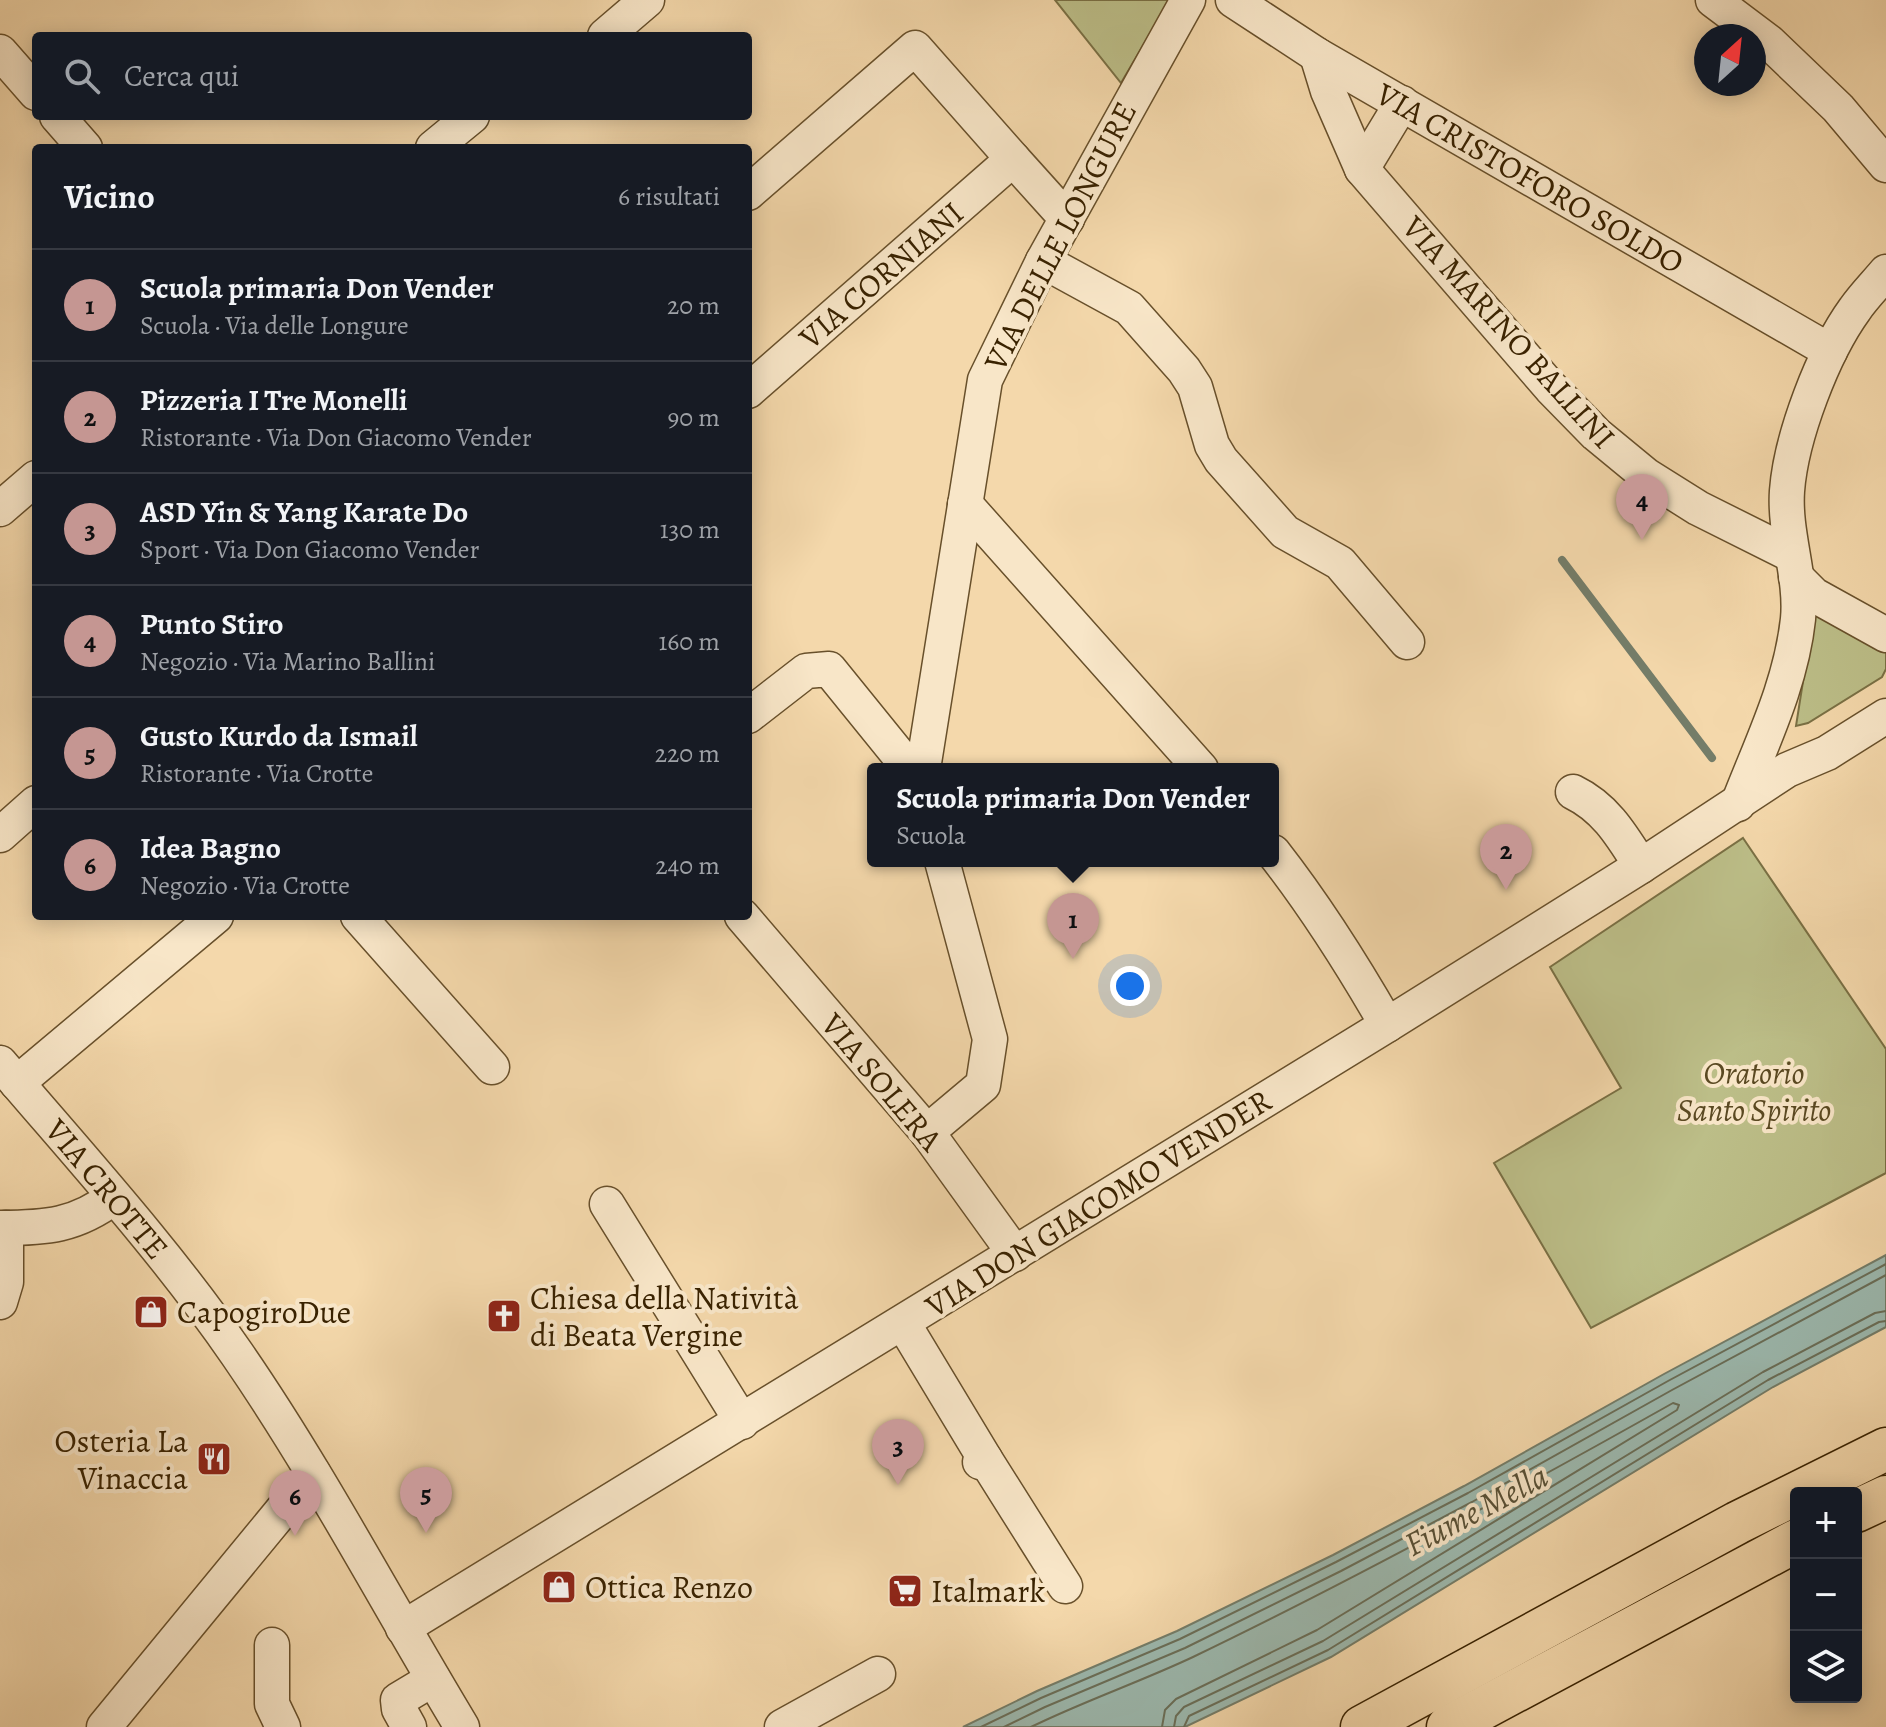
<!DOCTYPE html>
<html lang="it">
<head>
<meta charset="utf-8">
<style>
	:root { --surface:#171b24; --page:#242831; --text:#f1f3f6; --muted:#9ea1a6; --line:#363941; --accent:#c59692 }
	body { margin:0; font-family:Alegreya,serif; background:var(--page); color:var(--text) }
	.controls { position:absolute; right:24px; bottom:24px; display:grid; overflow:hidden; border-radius:8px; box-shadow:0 4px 20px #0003 }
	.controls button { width:72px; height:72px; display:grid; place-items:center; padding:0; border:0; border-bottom:2px solid var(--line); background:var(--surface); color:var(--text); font:40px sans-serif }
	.compass { position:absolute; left:1694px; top:24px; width:72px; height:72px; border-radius:50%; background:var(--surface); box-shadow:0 4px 20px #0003; rotate:27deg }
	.you { position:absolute; left:1130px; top:986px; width:28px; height:28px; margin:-20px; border:6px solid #fff; border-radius:50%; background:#1a73e8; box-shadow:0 0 0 12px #1a73e833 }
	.badge { display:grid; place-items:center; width:52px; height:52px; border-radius:50%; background:var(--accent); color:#111; font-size:26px; font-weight:700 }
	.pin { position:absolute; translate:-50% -66px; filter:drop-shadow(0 2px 4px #0008) }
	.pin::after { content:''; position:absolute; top:42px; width:28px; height:24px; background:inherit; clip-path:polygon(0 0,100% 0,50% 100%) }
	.popup { position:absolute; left:867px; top:763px; width:412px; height:104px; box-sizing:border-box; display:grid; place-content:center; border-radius:8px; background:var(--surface); filter:drop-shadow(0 2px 6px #0005); font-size:26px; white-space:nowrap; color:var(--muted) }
	.popup b { font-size:30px; color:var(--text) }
	.popup::after { content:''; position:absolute; left:50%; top:100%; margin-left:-16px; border:16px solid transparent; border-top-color:var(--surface) }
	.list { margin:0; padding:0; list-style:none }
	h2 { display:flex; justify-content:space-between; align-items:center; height:104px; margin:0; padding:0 32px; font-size:34px }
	h2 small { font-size:26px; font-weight:400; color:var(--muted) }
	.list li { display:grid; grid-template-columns:52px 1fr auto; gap:24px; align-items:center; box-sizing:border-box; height:112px; padding:0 32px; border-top:2px solid var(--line) }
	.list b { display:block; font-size:30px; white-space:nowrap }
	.list p { margin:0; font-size:26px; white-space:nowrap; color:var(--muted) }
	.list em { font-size:26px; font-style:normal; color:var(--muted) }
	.icon { flex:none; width:44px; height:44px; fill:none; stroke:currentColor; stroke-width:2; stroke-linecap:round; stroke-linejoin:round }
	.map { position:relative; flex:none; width:1886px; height:1727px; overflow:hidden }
	.search { position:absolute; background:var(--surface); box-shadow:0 4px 20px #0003; left:32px; top:32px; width:720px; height:88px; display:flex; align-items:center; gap:20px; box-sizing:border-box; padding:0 28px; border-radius:8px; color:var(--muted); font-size:30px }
	.panel { position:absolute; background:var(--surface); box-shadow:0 4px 20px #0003; left:32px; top:144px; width:720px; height:776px; border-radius:8px }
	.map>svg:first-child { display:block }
	.green { fill:#bcbe88; stroke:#7a7044; stroke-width:2 }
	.water { fill:#9cb9af; stroke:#747d69; stroke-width:2 }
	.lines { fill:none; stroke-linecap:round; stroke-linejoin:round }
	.shore { stroke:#6a6e58; stroke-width:2 }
	.stream { stroke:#747d69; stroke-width:8 }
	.minor-casing { stroke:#68502b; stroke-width:37 }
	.major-casing { stroke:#392200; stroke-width:45 }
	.minor { stroke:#f8e6c8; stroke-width:34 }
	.major { stroke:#f4d8ab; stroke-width:42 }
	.labels { text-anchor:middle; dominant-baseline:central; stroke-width:8; stroke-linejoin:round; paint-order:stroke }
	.street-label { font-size:32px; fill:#392200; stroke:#f8e6c8 }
	.park-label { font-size:32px; font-style:italic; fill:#5a4922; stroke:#f8e6c8 }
	.poi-label { font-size:32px; fill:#392200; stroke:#f8e6c8; text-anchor:start }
	.water-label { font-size:34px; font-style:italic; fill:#574f35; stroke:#f8e6c8 }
</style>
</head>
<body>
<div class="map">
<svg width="1886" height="1727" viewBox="0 0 1886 1727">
	<rect width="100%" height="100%" fill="#f4d8ab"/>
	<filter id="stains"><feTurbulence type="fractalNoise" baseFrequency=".0025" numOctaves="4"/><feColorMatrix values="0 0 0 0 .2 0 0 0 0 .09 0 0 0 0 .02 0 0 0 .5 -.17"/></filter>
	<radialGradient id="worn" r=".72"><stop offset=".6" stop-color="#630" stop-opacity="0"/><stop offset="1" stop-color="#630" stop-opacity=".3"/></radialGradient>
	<g class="green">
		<path d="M1055,0h115l-49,83z"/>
		<path d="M1807,610l79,35v24l-4,8 -74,46 -12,3 17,-108z"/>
		<path d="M1743,838l143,211v124l-295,155 -97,-165 127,-75 -71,-121z"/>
	</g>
	<path class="water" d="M1886,1255v72l-113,60 -442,270 -146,70h-222l74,-36 140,-60 156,-76 131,-69 200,-112z"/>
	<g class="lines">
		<g class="shore">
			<path d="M981,1727l60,-29 139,-59 156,-77 132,-69 200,-112 218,-117"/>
			<path d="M1004,1727l41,-20 140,-59 156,-77 131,-69 200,-112 214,-115"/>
			<path d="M1031,1727c53,-26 109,-45 162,-70 164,-79 322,-165 480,-254l6,2 -2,5 -360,220 -141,69 -11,11 -3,17"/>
			<path d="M1174,1727l2,-11 8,-9 139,-66 440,-269 112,-59 11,-2"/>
			<path d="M1184,1727l5,-11 139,-66 440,-270 111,-58 7,-1"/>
		</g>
		<path class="stream" d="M1562,560l150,198"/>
		<g class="minor-casing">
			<g id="minor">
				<path d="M1233,0l84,55 513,296"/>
				<path d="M1713,0l56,42 69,66 48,57"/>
				<path d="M605,36l42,-36"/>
				<path d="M0,52l36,41"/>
				<path d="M1317,55l11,36 34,78 189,219 45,46 51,42 51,32 94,47"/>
				<path d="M57,116l28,32"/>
				<path d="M433,148l39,-32"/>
				<path d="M1013,159l54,60"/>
				<path d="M1362,169l40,-66"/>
				<path d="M748,193l167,-145 98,111 -265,232"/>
				<path d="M1043,261l86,47 55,62 11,17 17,58 9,15 64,72 55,31 67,79"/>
				<path d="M965,504l236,265"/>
				<path d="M0,509l36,-31"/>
				<path d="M1796,577l18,18 72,40"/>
				<path d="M748,716l58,-45 23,-2 81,100"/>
				<path d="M923,769l62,-389 58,-119 145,-261"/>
				<path d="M1573,792c33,16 49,44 68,74"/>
				<path d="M1738,804c23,-60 53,-119 60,-185 4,-42 -14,-85 -11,-128 4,-54 36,-138 68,-182 9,-13 21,-25 31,-37"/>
				<path d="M0,835l36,-32"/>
				<path d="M1273,852c43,55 79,112 114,173"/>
				<path d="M358,916l134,151"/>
				<path d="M742,916l185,216 88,122"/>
				<path d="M0,1063c81,95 166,188 237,291 82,119 150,249 225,373"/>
				<path d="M17,1083l199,-167"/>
				<path d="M927,1132l56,-47 7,-46 -48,-178"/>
				<path d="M607,1204l135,218"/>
				<path d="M0,1228c46,0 76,-2 114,-31"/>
				<path d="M0,1302l6,-20v-54"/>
				<path d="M903,1323l82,136 -5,3"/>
				<path d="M985,1459l80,127"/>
				<path d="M403,1628l984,-603 254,-159 146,-96 40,-17 59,-37"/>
				<path d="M272,1645v59l11,23"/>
				<path d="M104,1727l209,-254"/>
				<path d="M409,1727l-10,-18 -1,-9 35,-21"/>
				<path d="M782,1727l96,-53"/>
			</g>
		</g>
		<g class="major-casing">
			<g id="major">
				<path d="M1856,1511l30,-14"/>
				<path d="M1362,1727l375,-204 149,-74"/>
				<path d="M1448,1727l348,-186"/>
			</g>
		</g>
		<use href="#minor" class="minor"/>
		<use href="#major" class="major"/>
	</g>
	<defs>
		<g id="shop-square" transform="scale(1.8)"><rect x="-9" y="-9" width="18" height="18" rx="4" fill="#8f2418" stroke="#f8e6c8"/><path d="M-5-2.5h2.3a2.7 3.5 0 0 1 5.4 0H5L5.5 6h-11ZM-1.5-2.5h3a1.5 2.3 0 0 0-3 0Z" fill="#fff"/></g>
		<g id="church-square" transform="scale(1.8)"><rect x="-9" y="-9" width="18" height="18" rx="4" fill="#8f2418" stroke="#f8e6c8"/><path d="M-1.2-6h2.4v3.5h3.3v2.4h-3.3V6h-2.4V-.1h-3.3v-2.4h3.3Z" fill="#fff"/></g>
		<g id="restaurant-square" transform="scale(1.8)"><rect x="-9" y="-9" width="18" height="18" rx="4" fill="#8f2418" stroke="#f8e6c8"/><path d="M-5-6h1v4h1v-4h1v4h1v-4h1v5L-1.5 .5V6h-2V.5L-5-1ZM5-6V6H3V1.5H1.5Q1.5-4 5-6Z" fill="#fff"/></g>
		<g id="supermarket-square" transform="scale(1.8)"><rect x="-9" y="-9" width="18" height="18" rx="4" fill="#8f2418" stroke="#f8e6c8"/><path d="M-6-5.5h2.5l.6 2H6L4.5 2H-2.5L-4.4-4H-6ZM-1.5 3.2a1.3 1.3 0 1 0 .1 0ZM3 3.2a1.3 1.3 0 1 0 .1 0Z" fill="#fff"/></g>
	</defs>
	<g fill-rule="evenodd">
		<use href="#shop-square" x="151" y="1312"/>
		<use href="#church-square" x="504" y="1316"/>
		<use href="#restaurant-square" x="214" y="1459"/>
		<use href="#shop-square" x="559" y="1587"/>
		<use href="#supermarket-square" x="905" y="1591"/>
	</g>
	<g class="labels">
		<g class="street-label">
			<text transform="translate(1530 178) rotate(30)">VIA CRISTOFORO SOLDO</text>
			<text transform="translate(1060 236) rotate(-63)">VIA DELLE LONGURE</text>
			<text transform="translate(881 275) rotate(-41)">VIA CORNIANI</text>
			<text transform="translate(1509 332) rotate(48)">VIA MARINO BALLINI</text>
			<text transform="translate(882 1082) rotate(50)">VIA SOLERA</text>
			<text transform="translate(107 1189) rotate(50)">VIA CROTTE</text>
			<text transform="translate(1098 1203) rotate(-32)">VIA DON GIACOMO VENDER</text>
		</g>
		<g class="park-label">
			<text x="1754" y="1073">Oratorio<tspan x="1754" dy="37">Santo Spirito</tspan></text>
		</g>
		<g class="poi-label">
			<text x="530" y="1298">Chiesa della Natività<tspan x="530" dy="37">di Beata Vergine</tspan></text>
			<text x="177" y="1312">CapogiroDue</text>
			<text x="188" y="1441" text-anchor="end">Osteria La<tspan x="188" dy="37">Vinaccia</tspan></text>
			<text x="585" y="1587">Ottica Renzo</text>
			<text x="931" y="1591">Italmark</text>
		</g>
		<g class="water-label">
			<text transform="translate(1476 1510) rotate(-28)">Fiume Mella</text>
		</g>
	</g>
	<rect width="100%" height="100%" filter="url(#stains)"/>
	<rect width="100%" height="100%" fill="url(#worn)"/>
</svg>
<div class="controls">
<button>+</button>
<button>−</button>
<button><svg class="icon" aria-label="layers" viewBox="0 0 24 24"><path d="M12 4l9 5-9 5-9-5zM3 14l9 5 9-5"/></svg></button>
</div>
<svg class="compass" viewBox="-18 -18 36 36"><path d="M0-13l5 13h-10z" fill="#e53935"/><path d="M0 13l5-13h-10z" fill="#9ea1a6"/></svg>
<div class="you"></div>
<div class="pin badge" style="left:1073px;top:959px">1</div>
<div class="popup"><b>Scuola primaria Don Vender</b>Scuola</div>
<div class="pin badge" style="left:1506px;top:890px">2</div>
<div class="pin badge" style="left:898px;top:1485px">3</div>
<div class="pin badge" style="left:1642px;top:540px">4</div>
<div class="pin badge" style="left:426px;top:1533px">5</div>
<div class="pin badge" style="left:295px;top:1536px">6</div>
<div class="search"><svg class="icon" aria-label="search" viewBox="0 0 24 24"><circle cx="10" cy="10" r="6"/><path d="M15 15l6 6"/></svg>Cerca qui</div>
<section class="panel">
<h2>Vicino<small>6 risultati</small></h2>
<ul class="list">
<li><span class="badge">1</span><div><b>Scuola primaria Don Vender</b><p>Scuola · Via delle Longure</p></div><em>20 m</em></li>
<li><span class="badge">2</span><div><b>Pizzeria I Tre Monelli</b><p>Ristorante · Via Don Giacomo Vender</p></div><em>90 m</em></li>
<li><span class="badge">3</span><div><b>ASD Yin &amp; Yang Karate Do</b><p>Sport · Via Don Giacomo Vender</p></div><em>130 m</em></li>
<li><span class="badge">4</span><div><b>Punto Stiro</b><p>Negozio · Via Marino Ballini</p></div><em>160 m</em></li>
<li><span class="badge">5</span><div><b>Gusto Kurdo da Ismail</b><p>Ristorante · Via Crotte</p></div><em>220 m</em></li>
<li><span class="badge">6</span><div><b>Idea Bagno</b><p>Negozio · Via Crotte</p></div><em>240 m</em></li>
</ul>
</section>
</div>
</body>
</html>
